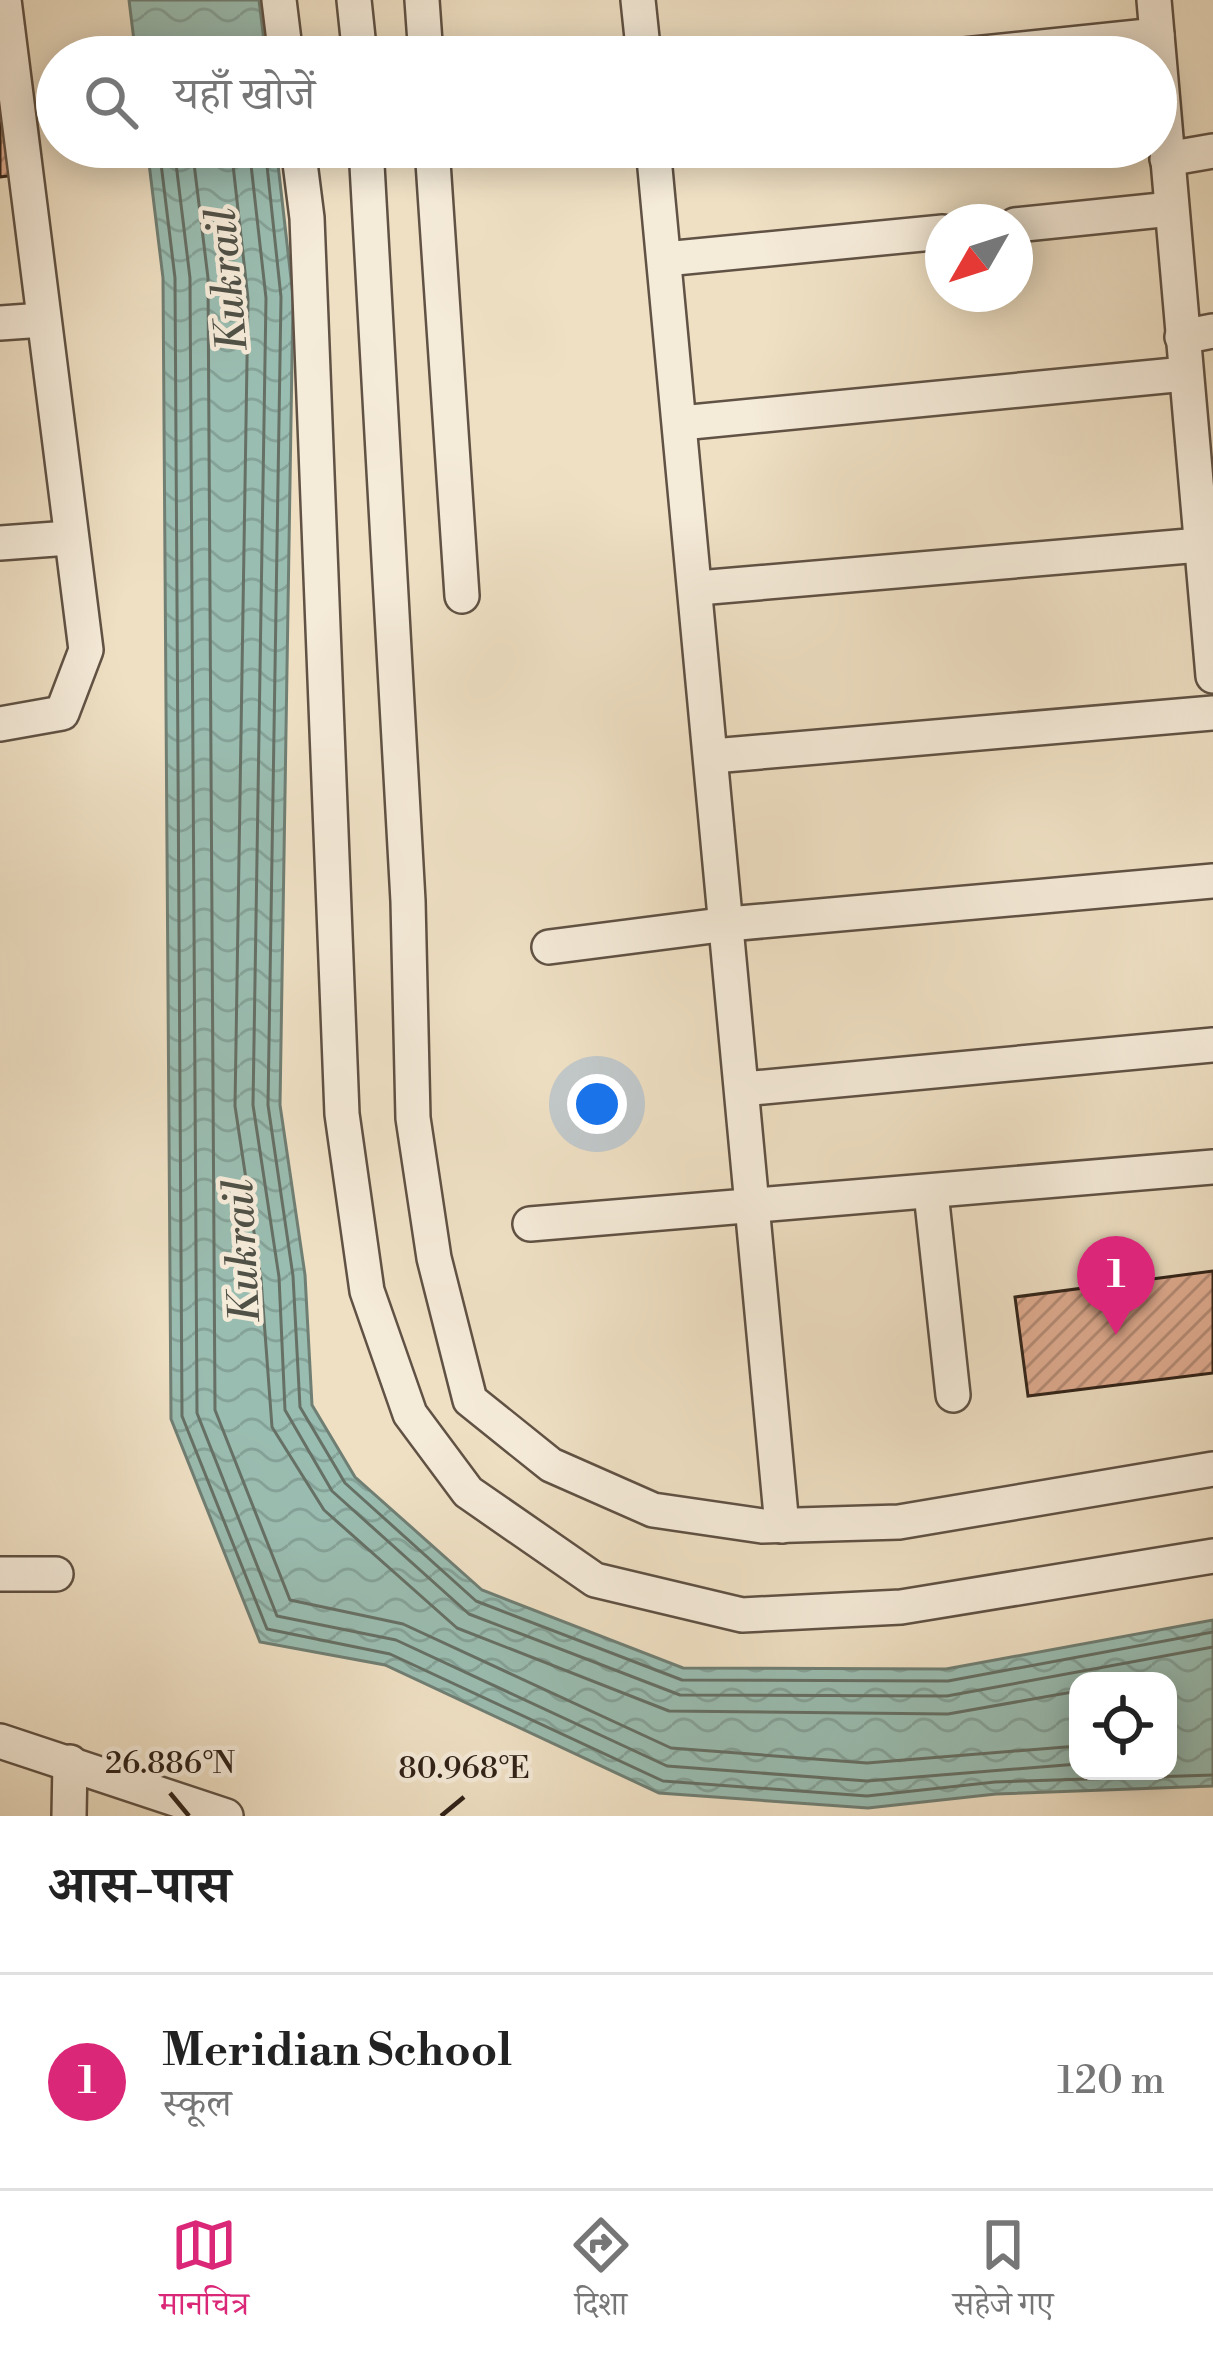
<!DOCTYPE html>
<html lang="hi">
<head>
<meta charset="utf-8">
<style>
	:root { --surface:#fff; --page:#f6f6f6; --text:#222; --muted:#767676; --line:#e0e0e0; --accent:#db2777 }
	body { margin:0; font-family:"Libre Bodoni","Noto Serif Devanagari",serif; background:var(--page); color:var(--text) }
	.controls { position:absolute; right:36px; bottom:36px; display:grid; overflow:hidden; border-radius:24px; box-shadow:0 6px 30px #0003 }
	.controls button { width:108px; height:108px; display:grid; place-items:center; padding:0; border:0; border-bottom:3px solid var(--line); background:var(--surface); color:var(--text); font:60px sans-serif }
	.compass { position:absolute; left:925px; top:204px; width:108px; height:108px; border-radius:50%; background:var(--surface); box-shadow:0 6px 30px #0003; rotate:231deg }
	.you { position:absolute; left:597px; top:1104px; width:42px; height:42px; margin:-30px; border:9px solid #fff; border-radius:50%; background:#1a73e8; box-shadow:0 0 0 18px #1a73e833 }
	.badge { display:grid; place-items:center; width:78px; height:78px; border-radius:50%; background:var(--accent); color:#fff; font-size:39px; font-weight:700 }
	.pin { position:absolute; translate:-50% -99px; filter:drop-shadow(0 3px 6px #0008) }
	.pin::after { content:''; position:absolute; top:63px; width:42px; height:36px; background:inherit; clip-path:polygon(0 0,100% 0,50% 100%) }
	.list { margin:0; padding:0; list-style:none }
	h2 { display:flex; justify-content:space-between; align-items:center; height:156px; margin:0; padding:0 48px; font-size:51px }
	h2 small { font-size:39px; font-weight:400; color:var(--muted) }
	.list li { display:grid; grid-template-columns:78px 1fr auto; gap:36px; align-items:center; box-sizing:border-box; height:216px; padding:0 48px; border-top:3px solid var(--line) }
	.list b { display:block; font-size:45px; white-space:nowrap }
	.list p { margin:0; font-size:39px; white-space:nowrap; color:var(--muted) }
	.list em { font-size:39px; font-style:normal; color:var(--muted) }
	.icon { flex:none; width:66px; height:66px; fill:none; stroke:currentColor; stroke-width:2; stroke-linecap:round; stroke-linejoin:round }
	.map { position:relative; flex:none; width:1213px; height:1816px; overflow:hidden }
	.search { position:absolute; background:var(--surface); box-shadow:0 6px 30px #0003; left:36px; right:36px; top:36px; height:132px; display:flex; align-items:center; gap:30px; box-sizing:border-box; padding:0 42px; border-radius:66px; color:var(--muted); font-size:45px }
	.sheet { height:372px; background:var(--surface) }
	nav { display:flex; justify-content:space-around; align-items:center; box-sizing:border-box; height:168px; border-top:3px solid var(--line); background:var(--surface); font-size:33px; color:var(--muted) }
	nav a { display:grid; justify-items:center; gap:6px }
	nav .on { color:var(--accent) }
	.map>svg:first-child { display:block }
	.water { fill:url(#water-waves); stroke:#707f74; stroke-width:3; fill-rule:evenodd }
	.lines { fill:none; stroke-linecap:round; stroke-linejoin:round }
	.shore { stroke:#667065; stroke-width:3 }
	.building { fill:url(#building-hatch); stroke:#312319; stroke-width:3 }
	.minor-casing { stroke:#605244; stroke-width:38 }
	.minor { stroke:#f5ebd9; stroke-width:33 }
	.ticks { fill:none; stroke:#312319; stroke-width:4.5 }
	.labels { text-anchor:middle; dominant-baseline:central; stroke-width:9; stroke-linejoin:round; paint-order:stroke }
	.water-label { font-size:42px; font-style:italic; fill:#505147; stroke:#f5ebd9 }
	.ticks-label { font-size:30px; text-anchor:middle; fill:#312319; stroke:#f5ebd9; stroke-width:9; stroke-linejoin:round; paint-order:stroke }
</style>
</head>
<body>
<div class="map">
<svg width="1213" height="1816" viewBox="0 0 1213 1816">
	<defs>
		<pattern id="water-waves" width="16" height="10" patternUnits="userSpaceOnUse" patternTransform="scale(3)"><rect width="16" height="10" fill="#9abdb1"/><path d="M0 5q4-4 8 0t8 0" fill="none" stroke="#85a298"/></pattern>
		<pattern id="building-hatch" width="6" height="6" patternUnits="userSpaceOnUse" patternTransform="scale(3)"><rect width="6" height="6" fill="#e0ac91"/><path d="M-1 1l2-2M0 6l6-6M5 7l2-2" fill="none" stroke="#b68c76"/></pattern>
	</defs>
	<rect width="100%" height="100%" fill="#efe0c4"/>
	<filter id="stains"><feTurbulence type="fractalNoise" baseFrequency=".00167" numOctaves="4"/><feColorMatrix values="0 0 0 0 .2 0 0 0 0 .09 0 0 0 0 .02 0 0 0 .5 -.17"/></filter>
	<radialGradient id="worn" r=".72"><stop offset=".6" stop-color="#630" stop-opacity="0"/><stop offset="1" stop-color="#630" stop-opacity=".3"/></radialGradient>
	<g class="water">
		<path d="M129,0h130l7,57h-130z"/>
		<path d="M147,147h129l17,149 -13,809 25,170 7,130 43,72 127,113 201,78 263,1 267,-49v166l-217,8 -128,14 -209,-15 -274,-128 -125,-23 -89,-223 -8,-1141zM1078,1681h90v90h-90z"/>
	</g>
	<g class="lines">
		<g class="shore">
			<path d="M159,147l16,131 7,1138 85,213 123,25 273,127 204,15 128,-14 218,-7"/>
			<path d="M174,147l16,131 7,1135 80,203 119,24 271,126 200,15 211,-17"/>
			<path d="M192,147l16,131 7,1132 75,190 113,24 268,124 196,15 211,-17"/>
			<path d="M231,147l17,152 -13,807 26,173 11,148 52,83 133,118 212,83 279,3 130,-23"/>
			<path d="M249,147l17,151 -13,807 26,172 6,133 47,81 137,123 211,81 267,1 266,-49"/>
			<path d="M265,147l16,150 -13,808 25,171 7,131 45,76 131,118 206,79 266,1 265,-49"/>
		</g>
	</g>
	<g class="building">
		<path d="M7,122l9,53 -16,2v-54z"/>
		<path d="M1213,1271v102l-185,23 -13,-99z"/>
	</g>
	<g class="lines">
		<g class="minor-casing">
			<g id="minor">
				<path d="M279,0l7,57"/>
				<path d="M354,0l6,57"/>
				<path d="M422,0l4,57"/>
				<path d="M638,0l6,57"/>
				<path d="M1154,0l59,676"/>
				<path d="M945,57l212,-22"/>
				<path d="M298,147l9,71 35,896 25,177 43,123 58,78 127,88 147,35 159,-8 312,-51"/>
				<path d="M366,147l42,754 5,217 21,140 36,142 81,65 102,45 109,16 137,-4 314,-53"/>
				<path d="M432,147l30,449"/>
				<path d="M653,147l129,1379"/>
				<path d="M1167,159l46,-8"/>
				<path d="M1015,225l156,-16"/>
				<path d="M665,259l278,-27"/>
				<path d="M0,323l43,-3"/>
				<path d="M1182,337l31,-6"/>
				<path d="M681,423l504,-49"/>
				<path d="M0,543l69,-5"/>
				<path d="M698,588l502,-43"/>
				<path d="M0,724l62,-11 24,-63 -82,-650"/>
				<path d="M713,756l500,-43"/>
				<path d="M549,947l179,-23 485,-43"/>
				<path d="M743,1089l470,-44"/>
				<path d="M931,1193l22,202"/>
				<path d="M530,1224l683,-57"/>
				<path d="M0,1574h56"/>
				<path d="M0,1741l226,75"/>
				<path d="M69,1816l1,-54"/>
			</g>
		</g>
		<use href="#minor" class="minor"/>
	</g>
	<path class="ticks" d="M170,1793l19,23M441,1816l23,-19"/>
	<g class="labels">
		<g class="water-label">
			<text transform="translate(228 280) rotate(-95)">Kukrail</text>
			<text transform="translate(243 1251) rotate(-93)">Kukrail</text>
		</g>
	</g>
	<g class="ticks-label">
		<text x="170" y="1773">26.886°N</text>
		<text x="464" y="1778">80.968°E</text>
	</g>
	<rect width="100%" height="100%" filter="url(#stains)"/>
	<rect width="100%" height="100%" fill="url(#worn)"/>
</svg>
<div class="controls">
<button><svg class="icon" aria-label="locate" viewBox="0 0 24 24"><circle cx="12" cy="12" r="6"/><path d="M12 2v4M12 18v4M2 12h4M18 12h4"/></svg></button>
</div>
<svg class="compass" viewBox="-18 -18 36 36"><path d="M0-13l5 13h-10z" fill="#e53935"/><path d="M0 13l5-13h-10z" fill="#767676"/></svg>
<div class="you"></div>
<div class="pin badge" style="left:1116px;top:1335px">1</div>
<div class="search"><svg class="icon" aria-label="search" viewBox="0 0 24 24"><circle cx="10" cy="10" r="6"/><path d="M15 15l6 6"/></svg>यहाँ खोजें</div>
</div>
<section class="sheet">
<h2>आस-पास<small></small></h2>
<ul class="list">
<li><span class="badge">1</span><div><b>Meridian School</b><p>स्कूल</p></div><em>120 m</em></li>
</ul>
</section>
<nav>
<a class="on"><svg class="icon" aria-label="map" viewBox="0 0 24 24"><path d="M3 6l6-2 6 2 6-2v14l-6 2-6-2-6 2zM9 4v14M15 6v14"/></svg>मानचित्र</a>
<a><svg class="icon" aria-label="directions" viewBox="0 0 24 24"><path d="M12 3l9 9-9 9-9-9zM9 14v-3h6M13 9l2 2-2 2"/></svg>दिशा</a>
<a><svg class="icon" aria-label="saved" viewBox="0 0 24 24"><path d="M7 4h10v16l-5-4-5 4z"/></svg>सहेजे गए</a>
</nav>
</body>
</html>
